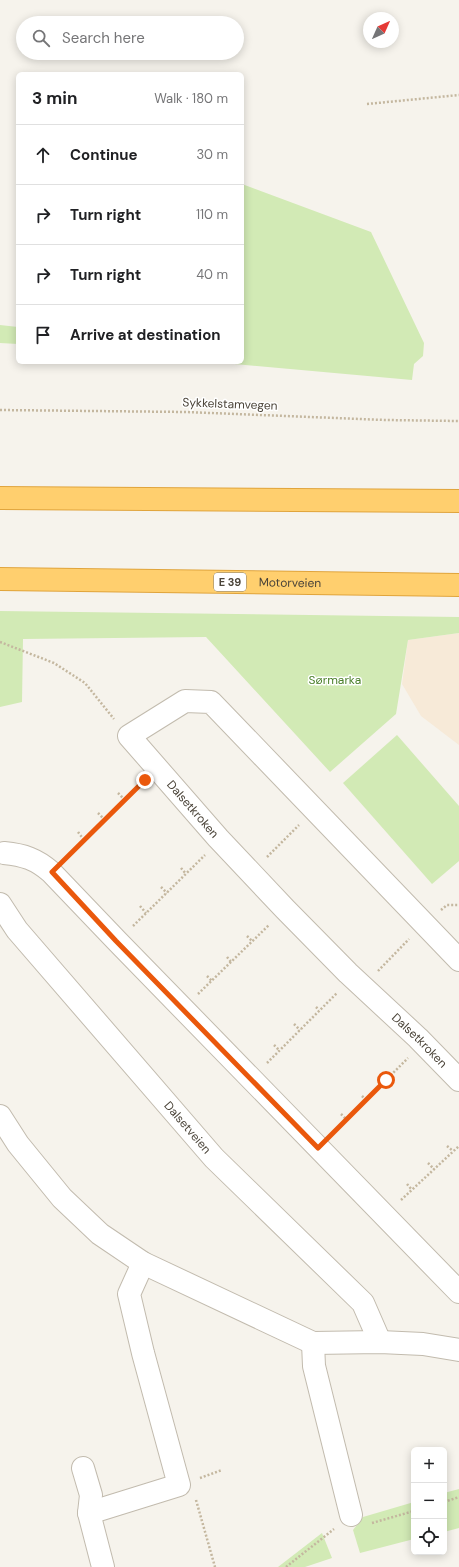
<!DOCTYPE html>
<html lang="en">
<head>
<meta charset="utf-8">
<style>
	:root { --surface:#fff; --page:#f6f6f6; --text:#202124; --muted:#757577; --line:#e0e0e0 }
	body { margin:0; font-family:"DM Sans",sans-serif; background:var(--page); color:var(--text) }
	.controls { position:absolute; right:12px; bottom:12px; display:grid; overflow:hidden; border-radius:6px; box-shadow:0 2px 10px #0003 }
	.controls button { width:36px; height:36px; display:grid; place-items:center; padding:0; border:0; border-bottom:1px solid var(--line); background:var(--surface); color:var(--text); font:20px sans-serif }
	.compass { position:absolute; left:363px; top:12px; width:36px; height:36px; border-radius:50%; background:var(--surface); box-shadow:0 2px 10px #0003; rotate:45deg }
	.stop { position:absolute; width:12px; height:12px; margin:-9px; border:3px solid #ea580c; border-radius:50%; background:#fff }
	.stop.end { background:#ea580c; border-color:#fff; box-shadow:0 1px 4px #0008 }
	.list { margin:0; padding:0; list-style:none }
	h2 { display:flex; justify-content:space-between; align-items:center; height:52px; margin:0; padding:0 16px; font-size:17px }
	h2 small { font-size:13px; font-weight:400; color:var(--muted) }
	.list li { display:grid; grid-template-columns:26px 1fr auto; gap:12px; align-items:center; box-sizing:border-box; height:60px; padding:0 16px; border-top:1px solid var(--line) }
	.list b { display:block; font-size:15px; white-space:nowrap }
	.list em { font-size:13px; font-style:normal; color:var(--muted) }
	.icon { flex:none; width:22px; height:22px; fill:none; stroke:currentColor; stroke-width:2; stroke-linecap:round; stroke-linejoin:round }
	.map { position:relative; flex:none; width:459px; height:1567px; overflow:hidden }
	.search { position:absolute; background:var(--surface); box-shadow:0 2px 10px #0003; left:16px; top:16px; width:228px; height:44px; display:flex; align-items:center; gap:10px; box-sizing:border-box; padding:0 14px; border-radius:22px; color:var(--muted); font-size:15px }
	.panel { position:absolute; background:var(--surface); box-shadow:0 2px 10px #0003; left:16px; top:72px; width:228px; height:292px; border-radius:6px }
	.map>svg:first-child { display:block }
	.commercial { fill:#f7ead8 }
	.green { fill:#d2eab5 }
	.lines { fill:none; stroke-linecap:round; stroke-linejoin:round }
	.minor-casing { stroke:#c2bbae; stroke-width:24 }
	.highway-casing { stroke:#e0a43c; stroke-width:24 }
	.path { stroke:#c4b79f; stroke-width:2.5; stroke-dasharray:2 2; stroke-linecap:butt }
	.minor { stroke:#fff; stroke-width:22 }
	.highway { stroke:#ffcf6e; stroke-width:22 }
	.route { stroke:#ea580c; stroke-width:5 }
	.labels { text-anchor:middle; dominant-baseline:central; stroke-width:3; stroke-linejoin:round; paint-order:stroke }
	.shield { fill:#fff; stroke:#817c74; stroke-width:1 }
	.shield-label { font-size:11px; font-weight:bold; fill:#4b4439 }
	.street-label { font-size:12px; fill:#4b4439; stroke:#fff }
	.park-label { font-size:12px; fill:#4a7f2a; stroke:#fff }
</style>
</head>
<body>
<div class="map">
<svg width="459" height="1567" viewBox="0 0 459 1567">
	<rect width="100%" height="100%" fill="#f6f3ec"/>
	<path class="commercial" d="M459,633v112l-38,-29 -19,-32 6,-44z"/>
	<g class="green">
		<path d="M242,184l129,48 53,111 -1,13 -9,8 -2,16 -199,-18h29z"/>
		<path d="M0,325l18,2v17l-18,-1z"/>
		<path d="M0,611l459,6v16l-51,7 -12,74 -66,58 -124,-135 -183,2 -1,63 -22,5z"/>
		<path d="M397,735l62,71v55l-27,23 -89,-101z"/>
		<path d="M459,1489v39l-15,4v-39z"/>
		<path d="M414,1502v37l-54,14 -7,-23 10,-13z"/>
		<path d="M322,1533l10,25 -27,9h-27z"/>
	</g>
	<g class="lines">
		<g class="minor-casing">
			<g id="minor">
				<path d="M4,853c20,2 32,6 47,19l66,69 342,351"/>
				<path id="s1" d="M0,904l17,26 197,228 149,145 17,39"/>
				<path id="s2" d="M459,960l-248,-258 -26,-1 -56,35 89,102 67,71 63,64 70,65 41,42"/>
				<path d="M0,1116l18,28 44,54 38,36 43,29 170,80 67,-1 43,2 36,6"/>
				<path d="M313,1343l1,23 37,149"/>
				<path d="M83,1468l8,27 -2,18 14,54"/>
				<path d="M89,1513l90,-28 -36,-132 -14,-59 14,-31"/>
			</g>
		</g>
		<g class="highway-casing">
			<g id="highway">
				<path d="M0,498l459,3"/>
				<path id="s3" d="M0,579l459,6"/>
			</g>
		</g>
		<g class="path">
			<path d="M367,104l92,-9"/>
			<path d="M0,410l186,2 199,8 74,1"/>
			<path d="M0,642l54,21 31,20 29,36"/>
			<path d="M118,793l7,7"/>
			<path d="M98,813l7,7"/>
			<path d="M78,832l6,8"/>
			<path d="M267,857l32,-32"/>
			<path d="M66,858l75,-74"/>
			<path d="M181,868l5,6"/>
			<path d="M161,887l6,6"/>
			<path d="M140,906l6,7"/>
			<path d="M441,910l6,-5h12"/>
			<path d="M133,926l72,-71"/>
			<path d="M247,936l5,5"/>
			<path d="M227,957l4,5"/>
			<path d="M378,971l31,-32"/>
			<path d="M207,976l5,5"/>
			<path d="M198,994l71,-69"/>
			<path d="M316,1007l3,3"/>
			<path d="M294,1024l6,6"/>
			<path d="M274,1045l5,5"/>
			<path d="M267,1063l70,-70"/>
			<path d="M381,1074l5,6"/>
			<path d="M362,1096l4,4"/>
			<path d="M341,1114l5,5"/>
			<path d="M334,1132l74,-74"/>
			<path d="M447,1146l6,5"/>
			<path d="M428,1163l6,6"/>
			<path d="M407,1184l5,6"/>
			<path d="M401,1200l58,-54"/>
			<path d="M200,1478l22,-8"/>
			<path d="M196,1500l19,67"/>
			<path d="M444,1502l15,-5"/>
			<path d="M372,1523l42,-12"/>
			<path d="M286,1567l48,-38"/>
		</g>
		<use href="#minor" class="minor"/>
		<use href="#highway" class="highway"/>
	</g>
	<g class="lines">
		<path class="route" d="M145,780l-93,92 64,69 202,207 68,-68"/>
	</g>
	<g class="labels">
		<rect class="shield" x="214" y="573" width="32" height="18" rx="3"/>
		<g class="shield-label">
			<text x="230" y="582">E 39</text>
		</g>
		<g class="street-label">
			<text transform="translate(230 404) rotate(2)">Sykkelstamvegen</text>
			<text stroke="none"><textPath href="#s3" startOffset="290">Motorveien</textPath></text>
			<text stroke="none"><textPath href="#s2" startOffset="547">Dalsetkroken</textPath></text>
			<text stroke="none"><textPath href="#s2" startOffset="871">Dalsetkroken</textPath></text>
			<text stroke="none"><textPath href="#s1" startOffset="292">Dalsetveien</textPath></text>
		</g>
		<g class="park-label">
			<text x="335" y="680">Sørmarka</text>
		</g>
	</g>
</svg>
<div class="controls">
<button>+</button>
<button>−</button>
<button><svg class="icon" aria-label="locate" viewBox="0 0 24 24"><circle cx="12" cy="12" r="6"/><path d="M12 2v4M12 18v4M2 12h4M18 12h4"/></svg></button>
</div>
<svg class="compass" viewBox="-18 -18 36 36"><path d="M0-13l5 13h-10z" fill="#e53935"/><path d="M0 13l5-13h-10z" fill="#757577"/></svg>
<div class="stop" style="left:386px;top:1080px"></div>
<div class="stop end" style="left:145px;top:780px"></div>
<div class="search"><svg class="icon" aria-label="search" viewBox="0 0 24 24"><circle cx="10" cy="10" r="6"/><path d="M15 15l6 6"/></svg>Search here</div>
<section class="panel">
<h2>3 min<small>Walk · 180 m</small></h2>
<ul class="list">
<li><svg class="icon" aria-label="ahead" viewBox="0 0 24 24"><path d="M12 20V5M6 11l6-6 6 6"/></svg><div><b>Continue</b></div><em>30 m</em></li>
<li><svg class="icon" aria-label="right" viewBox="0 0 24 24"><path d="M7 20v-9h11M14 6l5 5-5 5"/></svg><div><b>Turn right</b></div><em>110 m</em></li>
<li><svg class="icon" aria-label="right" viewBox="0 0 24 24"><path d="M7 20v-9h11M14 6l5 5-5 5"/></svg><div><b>Turn right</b></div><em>40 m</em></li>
<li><svg class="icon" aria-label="arrive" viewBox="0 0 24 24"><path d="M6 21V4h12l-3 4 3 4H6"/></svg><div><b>Arrive at destination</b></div></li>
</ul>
</section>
</div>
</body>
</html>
